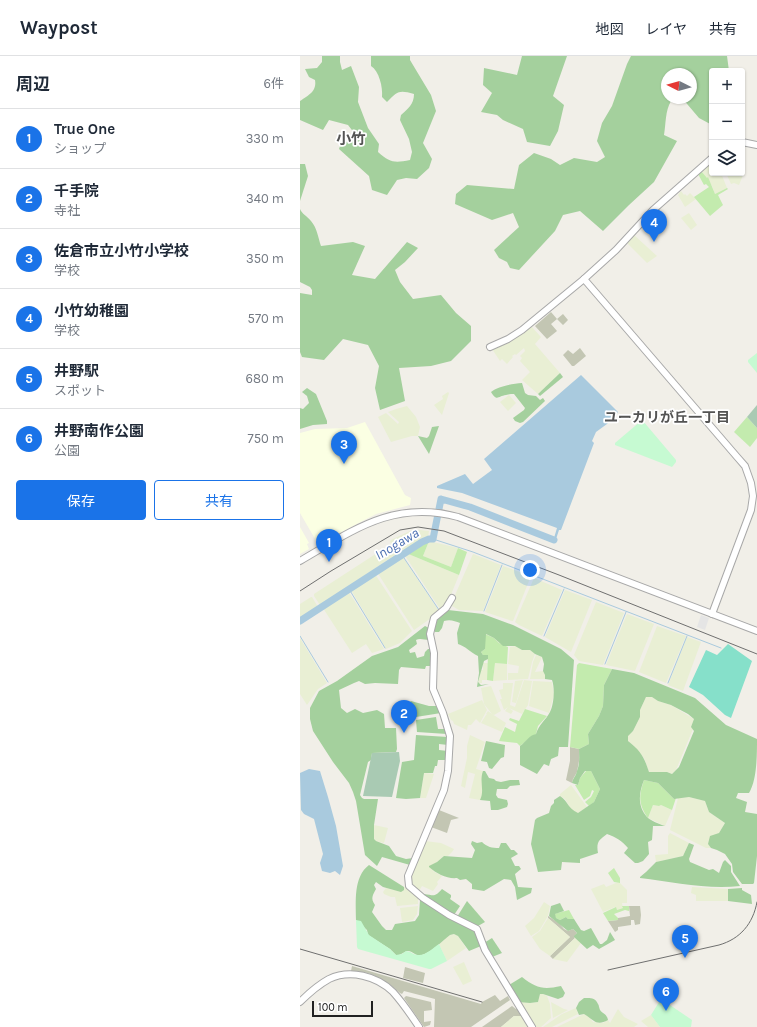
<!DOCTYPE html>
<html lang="ja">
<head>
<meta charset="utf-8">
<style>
	:root { --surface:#fff; --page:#f6f6f7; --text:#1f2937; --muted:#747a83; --line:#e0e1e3; --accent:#1a73e8 }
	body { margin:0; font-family:Karla,"Noto Sans JP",sans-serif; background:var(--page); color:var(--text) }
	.controls { position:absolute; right:12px; top:12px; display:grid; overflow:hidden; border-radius:4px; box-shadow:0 1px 3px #0004 }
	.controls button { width:36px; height:36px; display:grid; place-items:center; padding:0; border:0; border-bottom:1px solid var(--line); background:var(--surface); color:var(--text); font:20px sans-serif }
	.compass { position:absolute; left:361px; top:12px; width:36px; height:36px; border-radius:50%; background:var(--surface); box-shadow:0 1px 3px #0004; rotate:276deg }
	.scale { position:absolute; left:12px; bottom:10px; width:61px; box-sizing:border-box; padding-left:4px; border:2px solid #212121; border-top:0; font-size:11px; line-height:14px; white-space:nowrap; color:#212121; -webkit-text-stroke:3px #fff; paint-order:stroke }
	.you { position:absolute; left:230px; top:514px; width:14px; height:14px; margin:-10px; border:3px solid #fff; border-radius:50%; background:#1a73e8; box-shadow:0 0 0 6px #1a73e833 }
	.badge { display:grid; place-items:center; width:26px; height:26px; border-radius:50%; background:var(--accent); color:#fff; font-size:13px; font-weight:700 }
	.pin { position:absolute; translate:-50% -33px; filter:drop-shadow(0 1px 2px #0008) }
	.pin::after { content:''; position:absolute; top:21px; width:14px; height:12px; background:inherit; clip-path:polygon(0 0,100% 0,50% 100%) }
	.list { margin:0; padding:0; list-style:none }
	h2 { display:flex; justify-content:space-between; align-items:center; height:52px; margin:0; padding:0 16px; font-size:17px }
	h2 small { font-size:13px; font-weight:400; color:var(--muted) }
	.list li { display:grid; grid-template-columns:26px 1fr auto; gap:12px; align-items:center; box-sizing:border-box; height:60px; padding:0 16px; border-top:1px solid var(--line) }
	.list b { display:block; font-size:15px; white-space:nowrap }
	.list p { margin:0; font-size:13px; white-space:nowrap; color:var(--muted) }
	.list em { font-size:13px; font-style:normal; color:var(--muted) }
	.actions { display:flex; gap:8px; padding:12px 16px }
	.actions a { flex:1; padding:9px 0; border:1px solid var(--accent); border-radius:4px; text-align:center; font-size:14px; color:var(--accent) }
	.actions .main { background:var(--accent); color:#fff }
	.icon { flex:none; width:22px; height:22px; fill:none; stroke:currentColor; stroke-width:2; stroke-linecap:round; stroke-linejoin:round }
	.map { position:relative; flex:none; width:457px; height:971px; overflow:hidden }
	header { display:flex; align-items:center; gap:24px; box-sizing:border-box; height:56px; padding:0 20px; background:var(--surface); border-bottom:1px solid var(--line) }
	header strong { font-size:19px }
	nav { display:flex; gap:22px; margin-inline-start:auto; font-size:14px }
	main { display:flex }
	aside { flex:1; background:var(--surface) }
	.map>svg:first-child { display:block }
	.education { fill:#fbffe3 }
	.construction { fill:#c3c6b3 }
	.farmland { fill:#e9efd4 }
	.grass { fill:#c3ebae }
	.forest { fill:#a4d09d; fill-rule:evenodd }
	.cemetery { fill:#a9cab3 }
	.park { fill:#c6fad2 }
	.pitch { fill:#86e0ca }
	.parking { fill:#e5e5e5 }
	.water { fill:#a9cade }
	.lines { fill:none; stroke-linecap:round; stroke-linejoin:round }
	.stream { stroke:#a9cade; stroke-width:1 }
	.river { stroke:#a9cade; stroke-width:7 }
	.minor-casing { stroke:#a8a8a8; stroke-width:8 }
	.minor { stroke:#fff; stroke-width:6 }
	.tram { stroke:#6f6f6f; stroke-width:1 }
	.labels { text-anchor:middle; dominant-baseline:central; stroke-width:3.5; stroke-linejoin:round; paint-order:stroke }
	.neighbourhood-label { font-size:14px; font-weight:bold; fill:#545454; stroke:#fff }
	.water-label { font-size:14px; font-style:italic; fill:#4c70b2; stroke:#fff }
	.quarter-label { font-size:15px; font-weight:bold; fill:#545454; stroke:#fff }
</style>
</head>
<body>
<header>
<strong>Waypost</strong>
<nav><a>地図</a><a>レイヤ</a><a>共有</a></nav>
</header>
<main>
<aside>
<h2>周辺<small>6件</small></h2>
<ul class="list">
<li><span class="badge">1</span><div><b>True One</b><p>ショップ</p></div><em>330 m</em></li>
<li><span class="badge">2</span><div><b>千手院</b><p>寺社</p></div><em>340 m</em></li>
<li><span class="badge">3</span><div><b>佐倉市立小竹小学校</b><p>学校</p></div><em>350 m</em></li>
<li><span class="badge">4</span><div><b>小竹幼稚園</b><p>学校</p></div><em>570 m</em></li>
<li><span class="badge">5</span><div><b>井野駅</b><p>スポット</p></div><em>680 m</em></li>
<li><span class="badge">6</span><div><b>井野南作公園</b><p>公園</p></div><em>750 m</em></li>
</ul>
<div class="actions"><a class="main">保存</a><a>共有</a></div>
</aside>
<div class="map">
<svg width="457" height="971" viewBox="0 0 457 971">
	<rect width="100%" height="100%" fill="#f1efe8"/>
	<g class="education">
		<path d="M65,366l40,73 6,3 -1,7 -34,9 -58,30 -18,-31v-80l15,-4 32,-1z"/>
		<path d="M0,471l9,16 -2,1 2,5 -9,5z"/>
	</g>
	<g class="construction">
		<path d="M251,256l6,7 6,-5 5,6 -5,5 -6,-6 -6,5 6,7 -10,8 -12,-13z"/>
		<path d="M280,292l6,8 -12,10h-2l-9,-11 5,-5 5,4z"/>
		<path d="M270,691l9,2v12l-2,11 -4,7 -1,4 -6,-3 4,-19z"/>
		<path d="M139,754l20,8 -8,2 -4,13 -16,-6z"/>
		<path d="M329,850h11l1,9 -1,9 -5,1 -1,-5h-3v5l-13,2v3l-3,2 -7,-11 10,-1v-2l12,-2z"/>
		<path d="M248,860l11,7 5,6 4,2 5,-2 4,4 -3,4 1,1 -22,21 -3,-3 20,-19 -22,-19z"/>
		<path d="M52,910l129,38 1,-2 13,-7 5,6 8,-5 2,4 -39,27h-37l1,-28 -31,-8 -2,3 -2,-1 -12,-10 -13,-7 -7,-3 -17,-2z"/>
		<path d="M105,911l20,6 -2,10 -20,-5z"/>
		<path d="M106,940l25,6 1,8 -8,1v11l7,-1 -1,4 -6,2 -20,-29z"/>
		<path d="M212,950l4,3h2l4,7h-8l-13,11h-19z"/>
	</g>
	<g class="farmland">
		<path d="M412,106v11h9l6,15 -12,6 -3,-8 -11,-15z"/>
		<path d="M442,114h3l-6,15 -5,-2 -3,1 -5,-11h16z"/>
		<path d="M381,135l3,4 1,-1 2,2 3,-3 6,6 -11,8 -7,-12z"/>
		<path d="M389,157l8,12 -6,5 -10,-12z"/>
		<path d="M334,179l23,21 -10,7 -21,-21z"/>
		<path d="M231,270l10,11 -6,7 25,29 -22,21 -16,-14 8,-8 -10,-11 2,-3 -2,-2 5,-5 -1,-3 -8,7 -1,-1 -3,2 1,1 -6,7 -5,-5 -2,2 -8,-12 17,-7z"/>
		<path d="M148,336l1,1 -7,22 -8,-10 9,-6 -1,-3z"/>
		<path d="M209,339l7,8 -8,8 -8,-9z"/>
		<path d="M107,350l9,11 4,10 -2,9h-6l-21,6 -13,-25 8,-4 12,11 1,-2 -11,-10 8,-3z"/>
		<path d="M120,474l9,1 -1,6 -30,16 -78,52 -6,-9v-2l77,-50 -1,-3 3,-2 17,-8z"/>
		<path d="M129,485l29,7 -7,19 -28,-11z"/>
		<path d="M106,497l53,22 -9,22 -10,12 -36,-55z"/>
		<path d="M173,498l28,11 -18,46 -24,-1 -7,-4v-4z"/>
		<path d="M102,500l37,55 -5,5 -20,14 -37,-58z"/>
		<path d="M203,510l28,10 -18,45h-1l-27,-9z"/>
		<path d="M75,518l37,57 -12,12 -14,6 -35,-59z"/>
		<path d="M234,522l28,12 -20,46 -23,-11 -4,-3z"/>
		<path d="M265,534l27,10 -21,52 -26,-15z"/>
		<path d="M48,535l6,9 30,49 -12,4 -6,-9 -14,9 -29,-45z"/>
		<path d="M11,541h1l6,10 -18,12v-15z"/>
		<path d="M296,546l28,11 -21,52 -24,-4 -5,-6z"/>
		<path d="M327,558l27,10 -19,47 -29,-6z"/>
		<path d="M357,570l29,10 -20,47 -27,-11z"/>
		<path d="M387,581l14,5 -18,49 -15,-6z"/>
		<path d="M0,582l27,45 -9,6 -11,16 -7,-11z"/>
		<path d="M215,590l7,4h8l5,4 -3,8 -4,17 -20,1v-7h10l1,-7 -11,-2 2,-17z"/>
		<path d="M236,599l6,2 -7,15 8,-1 2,4v4h-15l3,-17z"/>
		<path d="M183,607h5l-1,17h-5v3h-4l3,-13h2z"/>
		<path d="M195,607l12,1v16l-14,1z"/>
		<path d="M223,624l-7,23 -4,-1 3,-21z"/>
		<path d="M224,624l8,1 -4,24 -6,9 -13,-6 4,3 -2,3 -6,-3 3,-4 -4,3 -4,-11h2l-3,-9 4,-1v-6h10l-3,22 5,2z"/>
		<path d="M233,625l19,1 2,13 -5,18 -20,-7z"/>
		<path d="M191,630l10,25 -7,4 -2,-1 14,9 -4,9 -21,-9 5,-8h1l-1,-1 2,-3 4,3 -8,-10 -3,-16z"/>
		<path d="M346,641h6l6,4 13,4 23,14 -3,8 2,2 -17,41 -4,4 -5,-2h-18l-5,-14 -16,-17 -1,-5 6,-5 7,-14v-7z"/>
		<path d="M182,644l5,10 -7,13 -4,-4 -5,6h-3l-1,5 -13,-6 -1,-3 -2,-1 -3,-6z"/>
		<path d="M170,679l15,7 -9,27 7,2 -1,12 1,10 -3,7 -11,-2 6,-24 -7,-2 -3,16 -4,-2 6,-28v-12z"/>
		<path d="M124,717l10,1 -8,24h-6z"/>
		<path d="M271,729l16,22 -9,6 -7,-3 -6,-11 -5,-3v-2z"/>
		<path d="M389,741l16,4 4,11 16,11 -6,10 -11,11 3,4h-5l-36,-18 8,-32z"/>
		<path d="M353,749l6,1 2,-1 11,5 -7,16 -17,-8z"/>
		<path d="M74,769l14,3 -4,15 -9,-2 -1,-2z"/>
		<path d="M370,777l19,10 -6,13 -27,6 -1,-7 13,-1v-18z"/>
		<path d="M125,785l16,2 13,6 -2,3 -4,4h-4l-7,6 -4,9 9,5 -5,6 1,2 -5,7 -11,-5 -3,5 -7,-6 -2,-8z"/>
		<path d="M316,827h4l7,7v13h-5l1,5 -6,2 -2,-3 -12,5 -12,-23 13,-5 2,3z"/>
		<path d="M104,831l14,10v7l-21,2 -2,-9h-4l-7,-3 -1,-2 3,-4 8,2h10z"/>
		<path d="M392,831l36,2v12h-32v-6l-5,-2z"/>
		<path d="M244,846l6,4 -2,10 -9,15 -8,5 -6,-10 9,-8z"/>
		<path d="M118,850l-1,8 -4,6 -11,2 -2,-14z"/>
		<path d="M248,862l22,19 -20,19 -10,-7 -8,-12 8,-6z"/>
		<path d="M155,878l3,2 8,12 -19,13 -8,-17 11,-9z"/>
		<path d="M275,882l6,5 -14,19 -14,-3z"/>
		<path d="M164,906l8,19 -9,4 -10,-18z"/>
		<path d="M240,938h3l4,2 3,8 1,14 -10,9h-5l-16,-25 10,1 8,-1z"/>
		<path d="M251,946l13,7 4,1 -15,8z"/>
		<path d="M276,952l2,6 -26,13h-9l19,-13z"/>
		<path d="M318,953l6,8 14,7 -4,3h-77l27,-13 5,3 4,5 10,1 5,-3 2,3z"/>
		<path d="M351,959l9,12h-12l-7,-6z"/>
		<path d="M214,960h8l7,11h-28z"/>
	</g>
	<g class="grass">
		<path d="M401,115l6,7 1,-1 7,17 12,-6 1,1 -10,6 5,10 -13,11 -16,-19 15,-10 -3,-3 -2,1 -6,-11z"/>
		<path d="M447,361l10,11v10l-7,9 -16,-15z"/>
		<path d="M129,485l-6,15 28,11 7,-19 9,4 -8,23 -53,-22 16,-10z"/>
		<path d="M185,578l9,4 5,5 9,4 -1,17 -12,-1 -2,18 -6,-1 1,-25h-5l-2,-3 4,-3z"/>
		<path d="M279,607l33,6 -8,16 -1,21 -4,10 -11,18 1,10 -10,5 -9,-2 7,-82z"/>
		<path d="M225,653l22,7 -9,10 -2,8c-6,3 -10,7 -16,12l-3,-3 -18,-2 6,-14 10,5 2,-8 -8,-4 1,-2 9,3z"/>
		<path d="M286,715h5l9,18 -6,13 -5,4 -4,-4 6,-5 3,-6 -2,-1 -2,6 -6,4 -9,-15h3l2,-7z"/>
		<path d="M344,724l14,3 16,16 2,-1 -4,12 -11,-5 -2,1 -6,-1 -5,13c-10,-14 -9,-23 -4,-38z"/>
		<path d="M314,812l6,10v5l-6,-1 -6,-9z"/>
		<path d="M322,850h7v5l-4,-1 -11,4 4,4v2l-10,1 -5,-8 13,-6 1,3 6,-2z"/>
		<path d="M269,854l5,9h-6l-2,-2 -6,3 -4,-2 -2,-4z"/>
	</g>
	<g class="forest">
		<path d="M22,0h18v6l2,8 9,-4 8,21 -1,15 10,26 11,16 -1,8c12,11 17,11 32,8l2,-8 -3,-13 -9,-19 1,-5c7,-6 13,-11 13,-21 -15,-4 -16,-3 -27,8l-5,-5c1,-10 -3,-26 -11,-31v-10h39v4l21,35 5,16 -13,32 9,16 -3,9 -12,11 -11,-1 -9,2 -10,15 -15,-5 -3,-14 -30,-27 2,-6 14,-3v-6l-7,-9 -19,-5 -6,10 -23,-10v-19c9,-6 17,-10 15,-21l-6,-3 -4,-8 12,-1 5,-6z"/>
		<path d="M222,0h45l-14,40 11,9 -6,26 -8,15 -23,-4 -4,-13 -20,-9 -6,-5 -16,-3 11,-19 -9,-8 1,-17 33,7z"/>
		<path d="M331,0h96l2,15h-17v54l-13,-7 -17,-20 -11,3c-6,10 -5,23 -7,34l13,6 -23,41 -25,23 -26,26 -23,-20 -17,4 -8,16 -36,39 -9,-2 -3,-6 -8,-4 -5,-8 25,-23 -6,-14 -21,7 -37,-16 1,-10 11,-9 47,4 5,-24 15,-12 17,6 9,6 14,-7 23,4 8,-5 -8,-16 5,-18 10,-17 15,-42zM367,18h24v24h-24z"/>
		<path d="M0,108h5l3,12 -8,25z"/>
		<path d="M0,153c2,5 7,7 11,12 6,7 7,16 10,25l32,-4 12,4 -13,29 23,4 32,-37 11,6 -13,14 -10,8 5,12 13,17 28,-4 15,18 15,13v15l-20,20 -20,5 -32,2 6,33 -25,9 -5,-22 4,-22 -11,-21 -25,-6 -19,21 -22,-3 -2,-5v-59l12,2v-5l-2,-3 -10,-5z"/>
		<path d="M260,317l3,4 -23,19 -2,-2z"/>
		<path d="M222,327l3,10 3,2 8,1 4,4 3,-2 2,3 -22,21 -3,1 -5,-2 -2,-3 11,-8 1,-2 -11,-14c-3,0 -5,0 -8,1 -8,1 -9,7 -15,-3 7,-6 21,-8 31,-9z"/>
		<path d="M7,332l9,6 11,27v3l-14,1 -13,4v-21l3,1 6,-6 -2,-7 -5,-4z"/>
		<path d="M139,370l-10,28 -11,-18 9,2 2,-2 3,-9z"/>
		<path d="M148,554l35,4 30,11 48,24 13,11 -6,87h-9l-1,9 -7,3 -2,7 -5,-2 -7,10 -17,-9v-19c6,-4 9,-11 16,-12 3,-10 10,-14 14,-22 4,-8 5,-24 2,-32l-7,-1v-4l-2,-4 1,-7 -2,-7 -7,-3 -5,-4h-8l-7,-4h-12l-9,-8 -8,-4 -1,15 -4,3 2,3h5v4l-4,2 -6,21 3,3 8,-1 -12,3 2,-14 -1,-17c-8,-4 -13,-10 -20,-12l-1,-11 3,-10c-5,-2 -10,-4 -16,-2l-2,7 -3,4h-4l-2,-3 3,-8 9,-10z"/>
		<path d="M125,570l4,2v12c-5,0 -9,-2 -13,0l1,4 -8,6 1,3 5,-1 2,6 7,-2 1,-4 3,-3h3l1,17h-6l-1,3 -24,-2 -2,3 -1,14 -23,-1 -10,1 -6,-3 -5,2 -15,7 2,18 6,5 8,-4 8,4 14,-3 7,4 1,14h11l1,21 -1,3 -24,1 -1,7 -3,2 -8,33 2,3 2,1h14l-4,26v14l2,2 13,5 7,10 10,3 7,-1 -3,7 -28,-8 -5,9 -12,-11 -9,-54 -3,-9 -4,-9 -16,-21 -20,-31 -3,-12v-11l9,-17 18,-10 35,-25 26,-9z"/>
		<path d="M312,613l22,4 61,25 31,27 31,14c0,16 0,41 -8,54h-11l-2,5 11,4 -2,10 12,2v42l-3,27 -1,1h-11l-9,-12 -1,-8 -7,-10 -8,-4 -6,-2 -3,-4 2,-8 9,-3 6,-10 -16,-11 -4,-11 -16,-4 -15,2 -16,-16 -14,-3c-5,12 -7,26 3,37 4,4 12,7 18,9h-12l-1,14 -4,2 1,12 -6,7 -5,2h-3l-11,-10 4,-5c-6,-7 -12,-11 -21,-14 -8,6 -11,8 -9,19l-18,6v4l-18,-1 -1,8 -23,2 -7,-28 4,-24 2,-2 12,-5 2,-7 3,-3v-3l6,-4c9,6 7,12 18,17l16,-11 6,-13 -9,-18h-6l-5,7 -2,7 -6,-2c1,-5 4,-7 5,-12 3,-7 2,-15 2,-22l10,-5 -1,-10 11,-18 4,-10 1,-21zM346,641h6l6,4 13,4 17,9 6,5 -3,8 3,4 -15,36 -7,7 -5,-2h-18c-5,-15 -8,-21 -21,-31v-5l5,-5 7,-14v-7z"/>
		<path d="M111,645l18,5h7l5,7 -25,4 -1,-5 -3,-1 -1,-3h-4l-1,-3z"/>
		<path d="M136,661l2,12h8l1,5 -30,-2 -1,-12z"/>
		<path d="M116,679l32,2v8l-9,-1v6l9,1 -1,9h-9l-1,6h-2l-2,7h-9l-4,25 -14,1 -10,-1 6,-36 12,-2z"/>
		<path d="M186,685l19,4 -1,12 -3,1 -9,11 -3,-1 -2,-6 -6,-1z"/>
		<path d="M183,715h2l4,7 5,1 2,2 5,1 9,-2h9l1,5 -10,1 -3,3h-10l-1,6 2,3 9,2 1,4 -1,3 -9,3h-7l-1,-9 -10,-1c5,-10 -1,-18 3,-29z"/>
		<path d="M172,785l5,2 5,-1c5,5 10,6 17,6l2,-5h5l5,7h3l4,4 -7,4 4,8h4l2,3 -6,5 3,13 14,1 -1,5 -14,7 -2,-13 -4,-7 -7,-1 -20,12 -12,-2v-5l-6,-5 -6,1 -3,-2c-10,1 -20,-4 -28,-11v-1l8,-4 7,-6 28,2 3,-8 -4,-6z"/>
		<path d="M389,787l5,2 -5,14 1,3 19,8 4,-1 6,4 4,-11 2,-2 6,6v6l9,14c-32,4 -67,-4 -100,-8v-1l6,-5 10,-10 27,-6z"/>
		<path d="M69,809l35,22v3l-3,2 -18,-5 -7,-5 -2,3 2,4c-3,6 -6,9 -1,16l-3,7 10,14 4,4h6l3,-6 20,-3 4,-6 1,-15 2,-1 52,31 7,16 -12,5 -11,-15 -4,-2 -4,1c-8,6 -18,17 -28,20 -7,2 -9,-5 -15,-4 -3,1 -5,3 -8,4h-3l-6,-6 -22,-14 -1,-5 -11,-10c0,-18 -3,-43 13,-55z"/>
		<path d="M442,832v2l9,5 1,9 -24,-3v-12z"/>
		<path d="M142,833l9,6v2l-1,2 10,7 -6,9 -30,-19v-2c10,1 10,4 18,-5z"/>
		<path d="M167,845l18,21 -7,4 -21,-9z"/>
		<path d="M260,847l4,8 -9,3 1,4 4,2 6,-3 2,2h6l7,11 3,1 7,-3 9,16h2l5,-4 3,-8 5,8 -16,9 -6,-4 -6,4 -13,-12v-1l3,-3 -4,-4 -5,2 -19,-15 2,-10z"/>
		<path d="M192,882l10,15 -10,4 -8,-14z"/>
		<path d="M222,921c14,11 21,13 39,9l4,7 -2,4 -5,2 -15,-5h-3l-2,8 -8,1 -12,-1 -9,-17z"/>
		<path d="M284,942c6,0 11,-1 14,6 1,1 1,4 2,6 3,4 7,4 8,10 -12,7 -15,-1 -24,-6l-5,1 -3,-7 3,-6z"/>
	</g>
	<g class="cemetery">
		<path d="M457,349v23l-10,-11z"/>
		<path d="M99,696l1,9 -8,36 -29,-1 9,-43z"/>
	</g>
	<g class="park">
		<path d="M457,297v20l-9,-11v-2z"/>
		<path d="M341,365h2l33,39v2l-4,5 -57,-22v-2z"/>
		<path d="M56,864l5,1 8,14 21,14 6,6 6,-1 4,-3c7,1 7,4 12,4 7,1 15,-7 21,-11l8,17 -16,8h-2l-71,-20 -1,-2z"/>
		<path d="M361,943l31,21 -1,7h-31l-9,-12z"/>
	</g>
	<path class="pitch" d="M428,588l24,17 -21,57 -6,-3 -22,-20 -14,-8 17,-37 11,5z"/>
	<path class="parking" d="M401,559l8,3 -4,12 -8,-3z"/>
	<g class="water">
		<path d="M281,319l37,37 -11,12 -11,8 -4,9 2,2 -33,87h-2l-3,9 -2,-1 3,-10 -95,-35 -25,-5v-2l28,-12 8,10 19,-14 -8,-11z"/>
		<path d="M9,713l11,2 8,26 8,29 7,40 -3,9 -5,-4 -5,2 -8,-2 -2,-8 3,-9 -9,-35 -10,-5 -3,-4 -1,-37z"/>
	</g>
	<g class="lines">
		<g class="stream">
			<path d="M133,483l40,13 248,96"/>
			<path d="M102,499l37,55"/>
			<path d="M49,533l36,59"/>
			<path d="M184,555l18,-46"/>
			<path d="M0,580l28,46"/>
			<path d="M244,580l20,-47"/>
			<path d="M305,608l21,-52"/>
			<path d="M368,627l19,-47"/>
		</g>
		<path class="river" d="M0,565l122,-79 7,-3h4l8,-40 29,8 84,33"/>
		<g class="minor-casing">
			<g id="minor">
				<path d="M442,86l15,3"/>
				<path d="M284,223l154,179 7,8 6,17 2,13 -2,14 -39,104"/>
				<path d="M190,291l18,-8 14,-9 62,-51 32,-29 37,-40 59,-52"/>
				<path d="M0,505c52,-30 94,-62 158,-44l299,114"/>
				<path d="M152,542l-6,10 -12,10 -4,16 4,19 -1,36 10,24 7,23 -2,35 -4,19 -36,86 1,10 14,12 26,17 28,14 8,21 47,77"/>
				<path d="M0,946c9,-9 18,-17 29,-23 21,-10 48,-3 64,13 10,11 18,23 26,35"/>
			</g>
		</g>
		<use href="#minor" class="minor"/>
		<g class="tram">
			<path d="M0,535l31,-20 69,-41 18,-3 26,4 115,44 198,79"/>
			<path d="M0,893l182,53"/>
			<path d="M308,914l111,-25c21,-6 34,-21 38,-43"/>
		</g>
	</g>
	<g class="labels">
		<g class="neighbourhood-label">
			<text x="367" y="361">ユーカリが丘一丁目</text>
		</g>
		<g class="water-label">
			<text transform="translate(97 488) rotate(-31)">Inogawa</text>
		</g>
		<g class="quarter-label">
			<text x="51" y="83">小竹</text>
		</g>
	</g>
</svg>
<div class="controls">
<button>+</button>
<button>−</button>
<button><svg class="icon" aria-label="layers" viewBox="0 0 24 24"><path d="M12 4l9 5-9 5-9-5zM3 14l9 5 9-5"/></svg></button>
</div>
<svg class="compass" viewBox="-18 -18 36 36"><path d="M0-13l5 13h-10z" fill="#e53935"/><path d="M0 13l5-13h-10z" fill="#747a83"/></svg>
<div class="scale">100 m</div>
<div class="you"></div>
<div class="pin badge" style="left:29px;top:506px">1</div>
<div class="pin badge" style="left:104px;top:677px">2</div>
<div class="pin badge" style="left:44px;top:408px">3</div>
<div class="pin badge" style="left:354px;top:186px">4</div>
<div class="pin badge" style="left:385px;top:902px">5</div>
<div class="pin badge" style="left:366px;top:955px">6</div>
</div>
</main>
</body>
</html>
